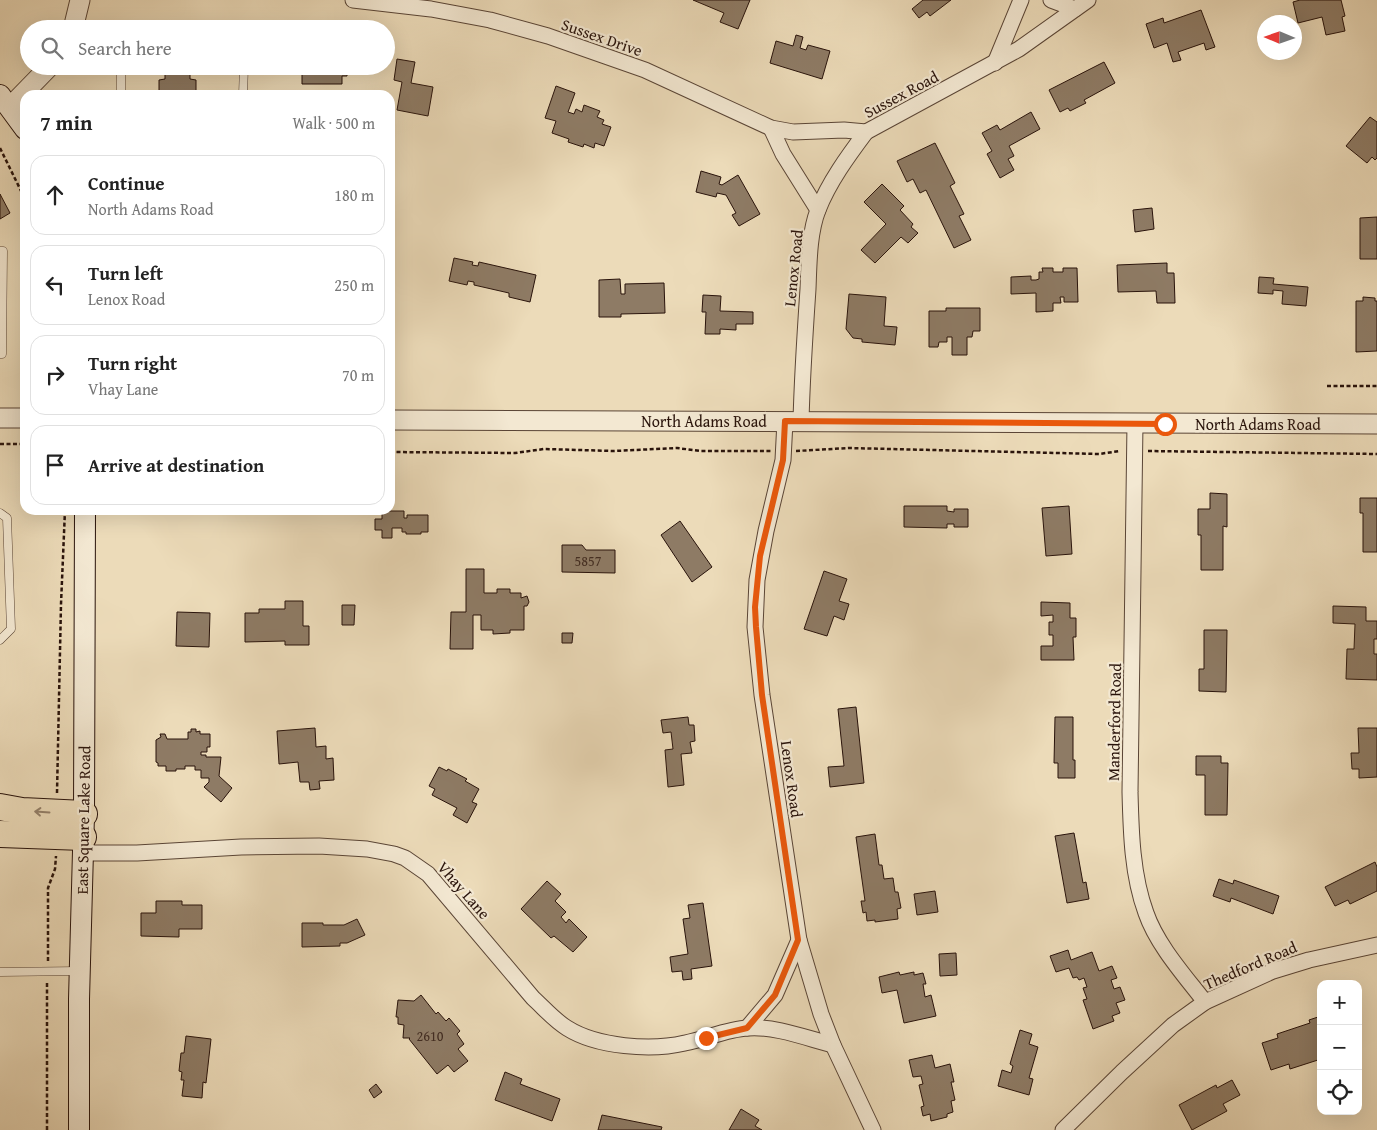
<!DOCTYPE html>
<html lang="en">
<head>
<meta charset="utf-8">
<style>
	:root { --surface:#fff; --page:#f6f6f6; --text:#222; --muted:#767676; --line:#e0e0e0 }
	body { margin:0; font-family:"Gentium Book Plus",serif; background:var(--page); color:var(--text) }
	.controls { position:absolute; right:15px; bottom:15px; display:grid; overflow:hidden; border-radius:10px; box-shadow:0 5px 20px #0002 }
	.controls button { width:45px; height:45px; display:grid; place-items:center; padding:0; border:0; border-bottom:1px solid var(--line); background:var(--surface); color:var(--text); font:25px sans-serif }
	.compass { position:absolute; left:1257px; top:15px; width:45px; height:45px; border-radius:50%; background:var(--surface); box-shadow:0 5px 20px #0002; rotate:272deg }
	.stop { position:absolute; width:15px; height:15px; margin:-11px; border:4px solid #ea580c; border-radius:50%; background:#fff }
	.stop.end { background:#ea580c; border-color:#fff; box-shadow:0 1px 5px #0008 }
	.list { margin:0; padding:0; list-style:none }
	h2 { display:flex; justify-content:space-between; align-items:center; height:65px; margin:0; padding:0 20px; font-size:21px }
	h2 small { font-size:16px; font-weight:400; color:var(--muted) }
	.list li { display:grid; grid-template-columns:32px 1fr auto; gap:15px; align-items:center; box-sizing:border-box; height:80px; margin:0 10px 10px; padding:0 10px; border:1px solid var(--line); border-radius:15px }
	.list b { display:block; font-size:19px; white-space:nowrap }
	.list p { margin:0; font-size:16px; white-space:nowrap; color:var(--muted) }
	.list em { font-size:16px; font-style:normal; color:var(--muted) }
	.icon { flex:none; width:28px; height:28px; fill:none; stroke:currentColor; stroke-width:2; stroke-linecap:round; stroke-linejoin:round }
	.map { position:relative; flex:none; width:1377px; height:1130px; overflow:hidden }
	.search { position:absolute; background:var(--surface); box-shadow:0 5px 20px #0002; left:20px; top:20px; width:375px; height:55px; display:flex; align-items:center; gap:12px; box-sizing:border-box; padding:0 18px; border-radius:28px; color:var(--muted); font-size:19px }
	.panel { position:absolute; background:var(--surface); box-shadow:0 5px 20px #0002; left:20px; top:90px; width:375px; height:425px; border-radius:15px }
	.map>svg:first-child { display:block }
	.building { fill:#8e7b65; stroke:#29130b }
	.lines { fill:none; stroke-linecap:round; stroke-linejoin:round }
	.service-casing { stroke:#5a4536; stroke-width:9 }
	.minor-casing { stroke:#5a4536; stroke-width:17 }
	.tertiary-casing { stroke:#5a4536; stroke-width:21 }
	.secondary-casing { stroke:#29130b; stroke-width:22 }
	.motorway-casing { stroke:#29130b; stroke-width:28 }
	.path { stroke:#29130b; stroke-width:2.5; stroke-dasharray:4 2.5; stroke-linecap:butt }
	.service { stroke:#f3e8d2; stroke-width:8 }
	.minor { stroke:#f3e8d2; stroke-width:15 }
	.tertiary { stroke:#f3e8d2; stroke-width:19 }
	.secondary { stroke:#f3e8d2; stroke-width:20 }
	.motorway { stroke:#ecdbb9; stroke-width:26 }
	.oneway { stroke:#94816b }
	.route { stroke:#ea580c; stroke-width:6 }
	.labels { text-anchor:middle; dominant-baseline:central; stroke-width:4.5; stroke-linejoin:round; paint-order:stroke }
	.number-label { font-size:14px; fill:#422d22 }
	.street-label { font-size:16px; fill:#29130b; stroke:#f3e8d2 }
</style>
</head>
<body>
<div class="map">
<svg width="1377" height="1130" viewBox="0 0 1377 1130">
	<rect width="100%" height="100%" fill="#ecdbb9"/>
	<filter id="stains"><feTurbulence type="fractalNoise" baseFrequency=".004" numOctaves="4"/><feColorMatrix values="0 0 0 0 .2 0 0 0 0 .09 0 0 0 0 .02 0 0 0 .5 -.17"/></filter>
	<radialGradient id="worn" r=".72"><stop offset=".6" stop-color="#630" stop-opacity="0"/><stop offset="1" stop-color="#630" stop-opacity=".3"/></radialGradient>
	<g class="building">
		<path d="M693,0h57l-12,29 -18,-7 4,-9z"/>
		<path d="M923,0h28l-21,16 -3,-4 -8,6 -7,-9z"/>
		<path d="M1300,0h41l4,16 -3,1 3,14 -19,4 -4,-18 -24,6 -5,-21z"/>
		<path d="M1201,10l14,37 -9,3 -2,-7 -26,9 3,8 -8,2 -6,-19 -13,5 -8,-24 17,-6 1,5z"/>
		<path d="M796,35l7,2 -3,11 6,2 2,-5 22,6 -8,28 -52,-16 6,-22 17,5z"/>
		<path d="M397,59l18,3 -4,21 22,4 -5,29 -31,-6 5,-28 -8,-2z"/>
		<path d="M1104,62l11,21 -31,17 2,3 -16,8 -2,-3 -8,4 -11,-22z"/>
		<path d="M302,66h45v10h-5v8h-40z"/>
		<path d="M165,73h25v6l6,1v15h-37v-15l6,-1z"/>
		<path d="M556,86l19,7 -7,19 6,2 2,-5 6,3 2,-7 16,6 -3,6 7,3 -2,4 9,3 -7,19 -9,-3 -1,5 -10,-4 -1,3 -15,-5 1,-3 -17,-6 4,-12 -11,-3z"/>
		<path d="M1031,112l9,17 -31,17 5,10 -6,3 6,11 -14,8 -13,-24 5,-3 -10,-18 15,-8 3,5z"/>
		<path d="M1370,117l7,5v36l-2,2 -3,-3 -5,6 -21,-17z"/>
		<path d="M935,143l20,40 -5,3 14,28 -5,2 12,24 -17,8 -28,-58 -6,3 -7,-14 -6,3 -10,-21z"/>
		<path d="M701,171l20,6 -2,7 3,1 16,-10 22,39 -21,12 -7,-11 4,-2 -10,-18 -9,-2 -1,4 -20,-5z"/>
		<path d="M882,184l22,22 -4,4 13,14 -2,3 7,6 -10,10 -7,-6 -26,26 -14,-13 25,-26 -22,-22z"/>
		<path d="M0,194l10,19 -10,6z"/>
		<path d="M1152,208l2,21 -19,3 -2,-22z"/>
		<path d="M1377,217v42h-17v-41z"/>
		<path d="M454,258l19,4 -1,3 6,1 1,-4 57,13 -6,27 -21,-5v-4l-35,-8v-3l-6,-1 -1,4 -18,-4z"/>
		<path d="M1167,263v10h7l1,30h-18l-1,-12 -38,1 -1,-27z"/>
		<path d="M1042,268h11v4h10v-4h14l1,34h-14v-5h-4l1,6h-8v8l-17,1v-19l-25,1v-17l20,-1v4h5l3,-1v-7h4z"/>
		<path d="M1259,277l15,1 -1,6 35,3 -2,19 -24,-2 1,-13 -10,-1v4l-15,-1z"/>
		<path d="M620,279l1,15h4v-10l39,-1 1,30 -44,1v3h-22v-37z"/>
		<path d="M849,294l37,3 -2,29 13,1 -2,18 -33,-3v-3l-9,-1 -7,-9z"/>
		<path d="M703,295l18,1 -1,15 33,1v12h-17v6l-16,-1v5h-15l1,-22h-4z"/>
		<path d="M1363,297l12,1v3h2v50l-21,1v-51h7z"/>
		<path d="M946,308h34v23h-7l-1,6h-5v18h-15v-18h-5v5h-8l-1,5h-9v-36h17z"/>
		<path d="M1210,493l17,1v33l-4,-1v44h-22v-35h-3v-26h12z"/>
		<path d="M1360,498h17v54h-14v-39h-3z"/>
		<path d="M904,506h43v5l7,1v-3h14v18h-14v-3h-7v4l-43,-1z"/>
		<path d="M1069,506l3,48 -26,2 -4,-48z"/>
		<path d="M382,511h22v7h3v-3h21v17h-7v2h-15v-2h-4v-4h-10v10h-10v-8h-7v-11h7z"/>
		<path d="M680,521l32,46 -20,15 -31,-47z"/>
		<path d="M562,545h20l4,5h29v23l-53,-1z"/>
		<path d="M466,569h18v24h13v-4h13v4h11v5l6,-2 2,6 -2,4h-3v24h-14v3l-17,1v-4h-12v-15h-8v34h-23l1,-37h15z"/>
		<path d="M824,571l23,8 -8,22 10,3 -5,16 -10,-4 -7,20 -23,-7z"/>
		<path d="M285,601h18v25h6v19h-24v-4l-40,1v-29h14v-4h26z"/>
		<path d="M1041,602l29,1v15h6v19h-3l1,23h-33v-14h12v-11h-4v-13h4v-7l-12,1z"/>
		<path d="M342,605h13l-1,20h-12z"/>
		<path d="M1333,606l33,1v14h11v18h-3v15h3v26l-31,-1 1,-30h7l1,-25 -22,-1z"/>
		<path d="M177,612l33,1 -1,34 -33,-1z"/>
		<path d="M1204,630h23l-1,62 -27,-1v-22h5z"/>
		<path d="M562,633h11l-1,10h-10z"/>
		<path d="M856,707l8,76 -34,4 -2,-20 16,-1 -6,-57z"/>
		<path d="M688,717l1,8h5l1,16 -5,1 2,11 -11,1 3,31 -16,2 -3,-37 8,-1 -2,-17 -8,1 -2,-13z"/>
		<path d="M1055,717h18v43h2v18h-17v-15h-4z"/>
		<path d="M315,728l1,19 10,-1v13l7,-1 1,22 -15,1 1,8 -10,1 -1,-8h-9l-2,-20 -19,2 -2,-33z"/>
		<path d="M1358,728h19v49l-18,1v-9h-7l-1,-16h8z"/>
		<path d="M191,729h5v3l4,-1v3h10v13h-3v5h-6v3h5v2h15l-2,19 13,12 -11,14 -17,-15 5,-5v-4h-8v-8h-6v-4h-10v3h-9v2h-10v-5h-8v-3l-2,-1v-22l5,-3 -1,-3h5l2,5h21v-7h3z"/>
		<path d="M1196,756h25v7h7l-1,52h-22v-40h-9z"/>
		<path d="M439,767l8,4 1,-2 19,10 -2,2 14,8 -7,13 5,2 -10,19 -14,-8 4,-7 -25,-13 3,-6 -6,-3z"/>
		<path d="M1074,833l9,50 3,-1 3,17 -22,4 -12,-67z"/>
		<path d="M875,834l4,31h3l2,14 9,-1 2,14h3l3,16 -4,1 1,10 -23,3v-2l-8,1 -1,-9 -3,1 -2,-12h4l-9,-64z"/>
		<path d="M1375,862l2,5v24l-27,13 -2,-4 -13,6 -10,-19z"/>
		<path d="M1219,879l14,5 1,-4 45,16 -6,18 -42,-16 -1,4 -17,-6z"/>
		<path d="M547,881l14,13 -6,7 11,11 -5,5 5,6 3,-4 18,18 -14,15 -19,-16 -3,2 -30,-29z"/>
		<path d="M935,891l3,21 -21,3 -3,-21z"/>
		<path d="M156,901h26v4h20v24h-23v8l-38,-1v-23h15z"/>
		<path d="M703,903l9,63 -21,3 1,10 -9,1 -1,-9 -10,1 -2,-15 18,-3 -5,-35 7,-1 -2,-13z"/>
		<path d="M357,919l8,16 -18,8h-7v3l-38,1v-24h21v2h21z"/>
		<path d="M1068,950l3,10 21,-8 7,19 13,-5 5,12 -6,2 3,9 6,-2 5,13 -9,3 4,10 -8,3 2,5 -21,8 -10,-29 4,-1 -4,-11 4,-1 -3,-9 -5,2 -2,-3 -4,1 -4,-10 -13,4 -6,-16z"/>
		<path d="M956,953l1,22 -17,1 -1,-22z"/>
		<path d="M899,972l1,3 14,-3v3l9,-2 3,11h-3l2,13 6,-2 5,21 -32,7 -7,-33 -15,3 -3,-16z"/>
		<path d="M421,995l15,19 2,-2 8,9 3,-3 11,13 -3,3 7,10 -6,5 10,12 -14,11 -6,-7 -11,9 -28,-35 1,-1h-7l1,-13 -6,-1v-7h-2l2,-17 16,1z"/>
		<path d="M1321,1016v43l-31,10 -1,-5 -18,6 -9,-27 16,-5 -1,-4 33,-11 -1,-3z"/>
		<path d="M1020,1030l12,4 -3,10 9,3 -9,31 4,1 -4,16 -31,-9 4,-16 9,3 2,-7 -3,-2z"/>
		<path d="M186,1036l25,3 -5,44 -3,-1 -1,16 -20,-2 2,-16h-3l1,-8 -3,-1 2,-18h3z"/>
		<path d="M932,1055l3,13 15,-4 4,18h-3l4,18 -4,1 2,11 -6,2v3l-16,4 -1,-7 -7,2 -2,-9 3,-1 -5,-21 4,-1 -2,-8 -8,1 -4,-17z"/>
		<path d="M505,1072l17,7 -2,5 40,15 -8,22 -57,-21z"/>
		<path d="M1232,1080l8,15 -17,9 4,7 -35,19 -13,-25 37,-20 1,3z"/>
		<path d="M376,1084l6,8 -8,6 -5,-8z"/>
		<path d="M741,1109l18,11 -4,6 7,4h-33z"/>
		<path d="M602,1115l60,12 -1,3h-63z"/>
	</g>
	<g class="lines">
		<g class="service-casing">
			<g id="service">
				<path d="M121,66v29"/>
				<path d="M243,95l1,-29"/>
				<path d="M0,251h3l-1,103h-2"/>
				<path d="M0,513l7,5 4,111 -11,11"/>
				<path d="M0,972l79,-1"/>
			</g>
		</g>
		<g class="minor-casing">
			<g id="minor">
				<path d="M353,0l78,9 59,11 58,16 97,34 126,58 22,4 51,-2 22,2 153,-83 69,-49"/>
				<path d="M1051,0l24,9"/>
				<path d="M995,63l26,-63"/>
				<path d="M771,128l12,26 35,56"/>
				<path d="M785,421l-2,39 -17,71 -9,49 -2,47 7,68 37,245 22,74 12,31 40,85"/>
				<path d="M801,422c1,-45 4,-89 7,-133 1,-25 1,-56 10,-79 11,-28 30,-54 48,-78"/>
				<path d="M1135,423l-5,369c1,40 2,83 16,121 11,32 39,63 59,89"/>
				<path d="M83,853h54l104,-6 78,-1 48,3 27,5 11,4 23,16 105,124c11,10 21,22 34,30 30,19 84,23 118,15 21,-4 42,-14 63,-15 28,-2 58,10 85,17"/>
				<path d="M747,1028l28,-33 24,-55"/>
				<path d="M1063,1130l59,-58 51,-47 32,-23 68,-31 36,-11 68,-15"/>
			</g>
		</g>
		<g class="tertiary-casing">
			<g id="tertiary">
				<path d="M73,29l7,-29"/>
				<path d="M10,107l40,-41"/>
				<path d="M0,418h25"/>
				<path d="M390,420l987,4"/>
			</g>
		</g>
		<g class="secondary-casing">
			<g id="secondary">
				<path d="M0,95l25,34"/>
				<path d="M79,1130v-131l5,-185 1,-304"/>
			</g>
		</g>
		<g class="motorway-casing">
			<g id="motorway">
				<path d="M0,807l22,4 62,3"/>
				<path d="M0,834l83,3"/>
			</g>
		</g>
		<g class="path">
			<path d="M0,148l25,51"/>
			<path d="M1327,386h50"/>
			<path d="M0,444h25"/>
			<path d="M796,451l52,-3 251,6 21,-3"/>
			<path d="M1148,451l229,3"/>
			<path d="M390,452l125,1 29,-4 70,2 63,-3 24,3h70"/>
			<path d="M57,793l4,-189 4,-94"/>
			<path d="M48,961v-73l7,-19 1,-13"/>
			<path d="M47,1130v-148"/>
		</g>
		<use href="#service" class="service"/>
		<use href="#minor" class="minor"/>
		<use href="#tertiary" class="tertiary"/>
		<use href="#secondary" class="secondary"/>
		<use href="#motorway" class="motorway"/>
	</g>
	<defs><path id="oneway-shaft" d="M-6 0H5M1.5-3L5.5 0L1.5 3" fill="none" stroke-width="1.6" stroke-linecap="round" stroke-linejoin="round" transform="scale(1.25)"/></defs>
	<use class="oneway" href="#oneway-shaft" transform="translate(42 812) rotate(-176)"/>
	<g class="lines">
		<path class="route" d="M706,1038l41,-10 28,-33 23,-55 -36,-245 -6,-68 -1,-20 5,-51 23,-96 2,-39 380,3"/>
	</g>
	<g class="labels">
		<g class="number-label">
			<text x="588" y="561">5857</text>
			<text x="430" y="1036">2610</text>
		</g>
		<g class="street-label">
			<text transform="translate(602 37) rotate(19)">Sussex Drive</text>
			<text transform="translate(901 94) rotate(-28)">Sussex Road</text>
			<text transform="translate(793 268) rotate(-84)">Lenox Road</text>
			<text x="704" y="421">North Adams Road</text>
			<text x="1258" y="424">North Adams Road</text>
			<text transform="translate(1114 722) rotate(-89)">Manderford Road</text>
			<text transform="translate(792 779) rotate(82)">Lenox Road</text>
			<text transform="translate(83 820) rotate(-89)">East Square Lake Road</text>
			<text transform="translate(464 890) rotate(49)">Vhay Lane</text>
			<text transform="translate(1250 965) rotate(-23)">Thedford Road</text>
		</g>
	</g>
	<rect width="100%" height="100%" filter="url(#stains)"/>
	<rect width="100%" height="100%" fill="url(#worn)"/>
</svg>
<div class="controls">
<button>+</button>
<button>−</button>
<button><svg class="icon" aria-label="locate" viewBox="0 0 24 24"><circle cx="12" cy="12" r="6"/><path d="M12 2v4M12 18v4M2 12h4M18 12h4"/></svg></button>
</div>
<svg class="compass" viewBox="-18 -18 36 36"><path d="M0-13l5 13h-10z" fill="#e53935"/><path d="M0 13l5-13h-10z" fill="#767676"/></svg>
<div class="stop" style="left:1165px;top:424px"></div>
<div class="stop end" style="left:706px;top:1038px"></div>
<div class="search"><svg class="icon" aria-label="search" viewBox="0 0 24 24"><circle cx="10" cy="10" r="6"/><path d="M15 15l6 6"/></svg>Search here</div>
<section class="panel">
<h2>7 min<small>Walk · 500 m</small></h2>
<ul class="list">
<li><svg class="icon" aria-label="ahead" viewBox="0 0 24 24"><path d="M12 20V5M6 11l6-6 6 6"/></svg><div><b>Continue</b><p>North Adams Road</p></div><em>180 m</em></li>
<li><svg class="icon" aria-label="left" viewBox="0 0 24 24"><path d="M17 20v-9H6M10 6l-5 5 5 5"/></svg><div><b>Turn left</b><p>Lenox Road</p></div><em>250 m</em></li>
<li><svg class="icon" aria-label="right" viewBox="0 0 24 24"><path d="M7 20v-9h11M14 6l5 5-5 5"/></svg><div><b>Turn right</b><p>Vhay Lane</p></div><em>70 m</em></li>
<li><svg class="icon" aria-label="arrive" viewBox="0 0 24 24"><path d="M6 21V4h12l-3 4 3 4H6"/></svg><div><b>Arrive at destination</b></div></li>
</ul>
</section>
</div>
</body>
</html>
